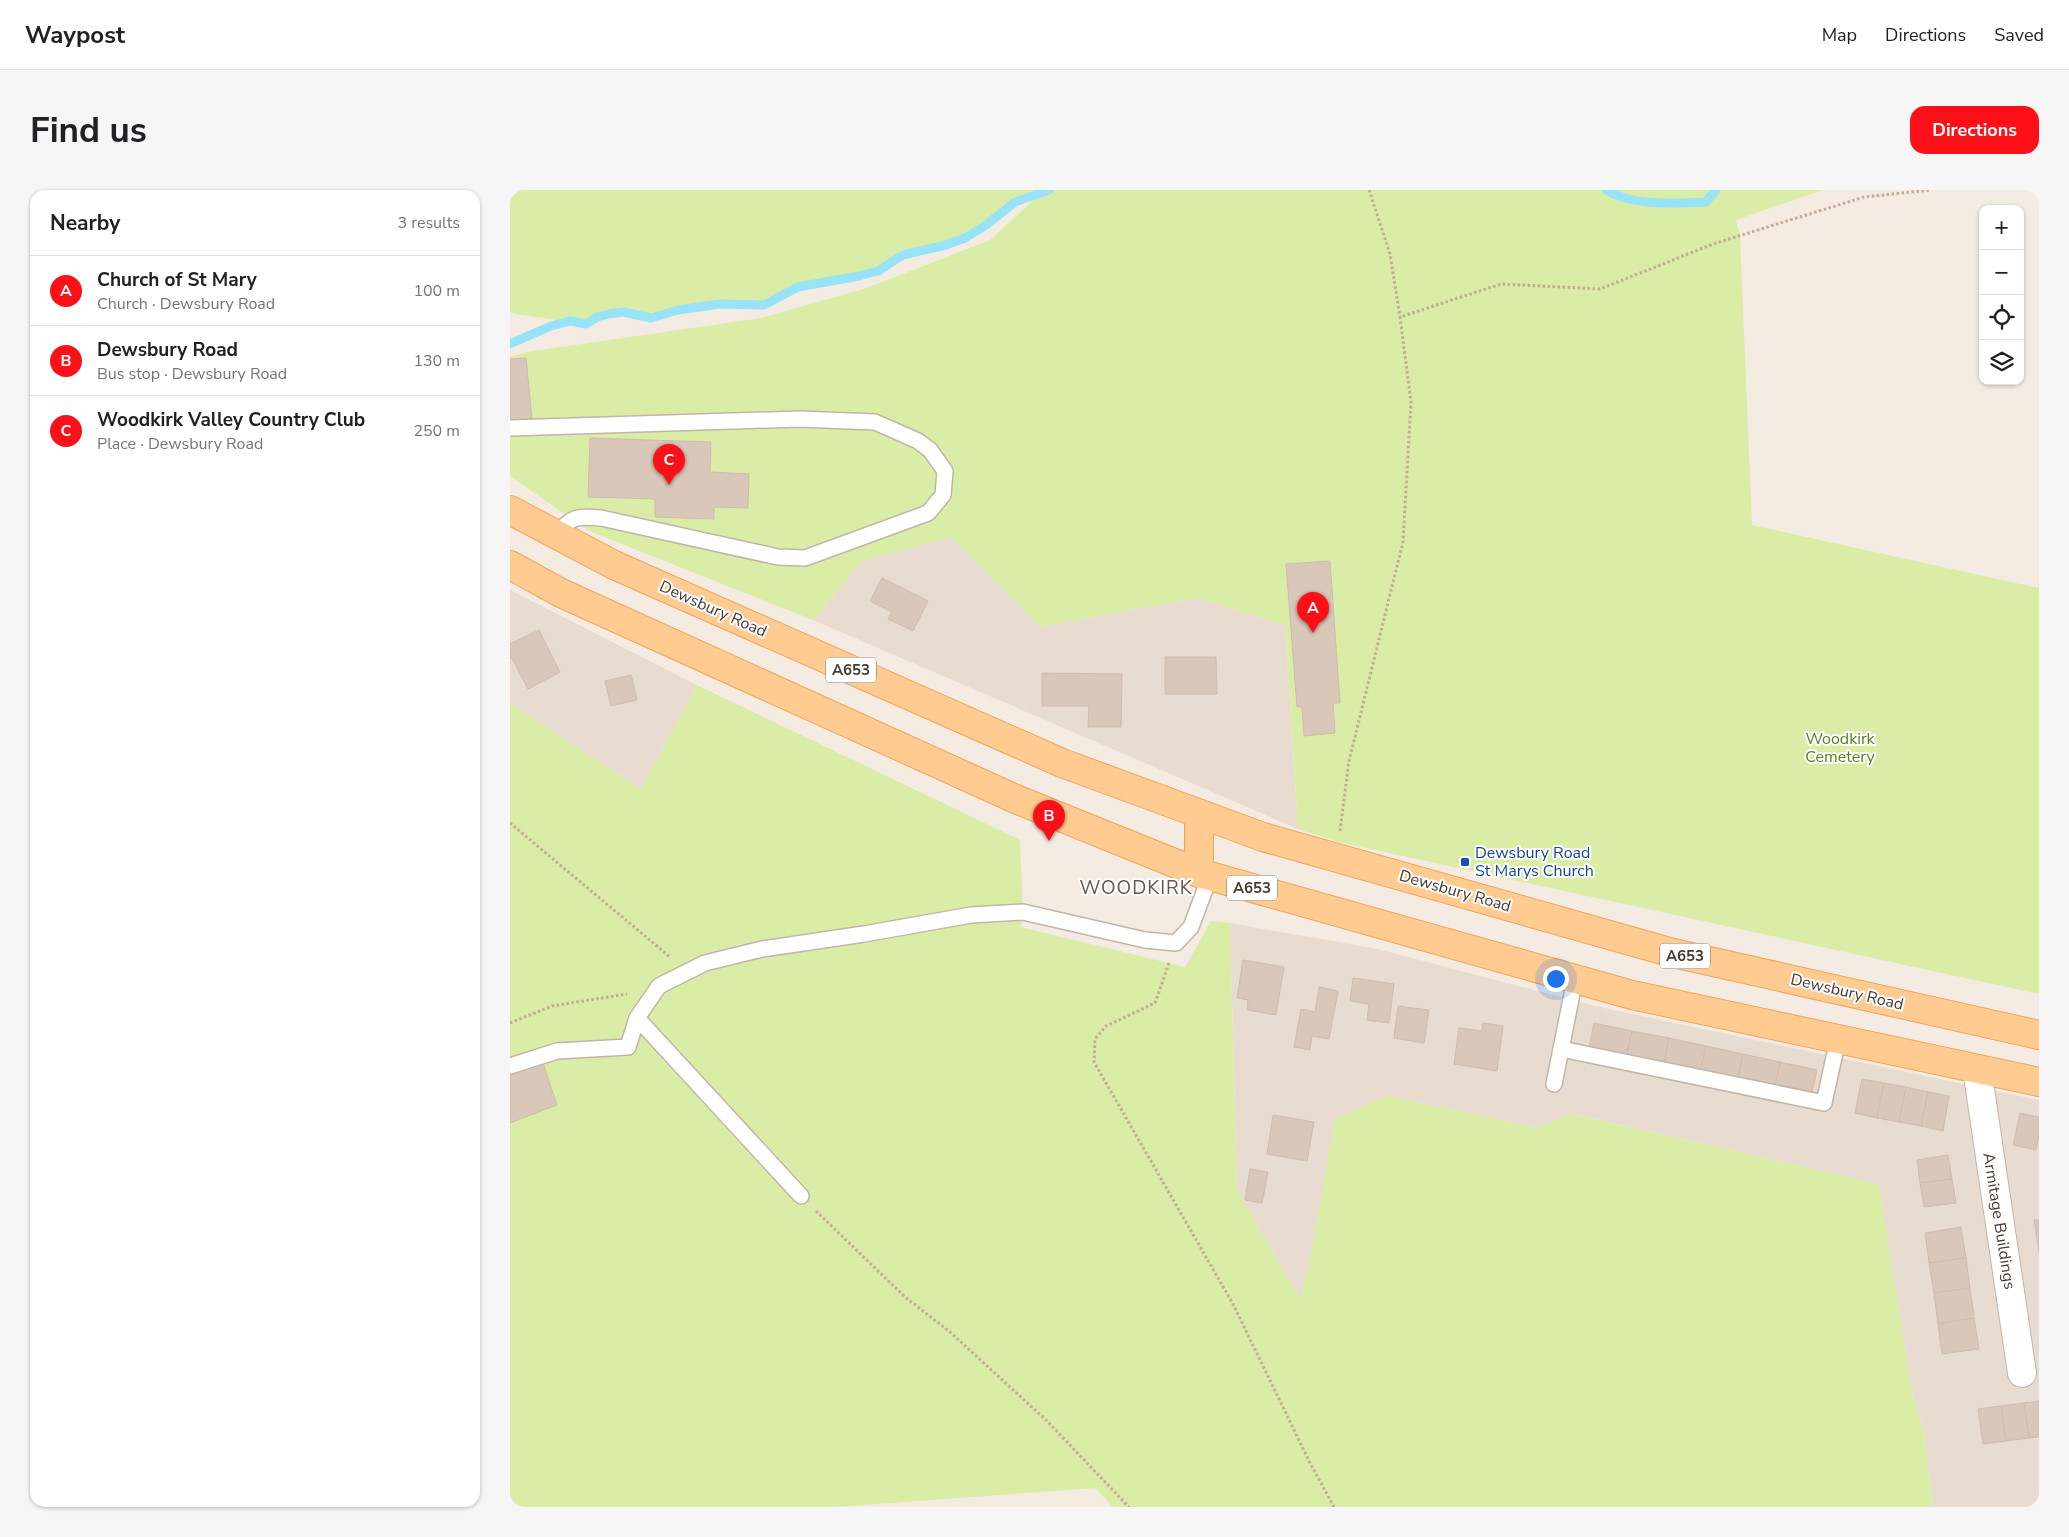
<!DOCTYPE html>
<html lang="en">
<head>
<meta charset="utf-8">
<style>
	:root { --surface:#fff; --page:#f6f6f6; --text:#202124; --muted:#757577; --line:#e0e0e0; --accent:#ff0f17 }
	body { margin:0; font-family:"Nunito Sans",sans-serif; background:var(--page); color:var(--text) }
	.controls { position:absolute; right:15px; top:15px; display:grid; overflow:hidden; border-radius:10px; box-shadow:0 1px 4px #0004 }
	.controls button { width:45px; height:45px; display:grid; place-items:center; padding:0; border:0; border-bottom:1px solid var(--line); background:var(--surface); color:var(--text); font:25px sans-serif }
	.you { position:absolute; left:1045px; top:788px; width:18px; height:18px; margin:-12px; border:4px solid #fff; border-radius:50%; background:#1a73e8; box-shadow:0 0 0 8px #1a73e833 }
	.badge { display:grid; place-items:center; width:32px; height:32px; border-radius:50%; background:var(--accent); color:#fff; font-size:16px; font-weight:700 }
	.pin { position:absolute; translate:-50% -41px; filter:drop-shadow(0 1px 2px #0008) }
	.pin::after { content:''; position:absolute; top:26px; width:18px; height:15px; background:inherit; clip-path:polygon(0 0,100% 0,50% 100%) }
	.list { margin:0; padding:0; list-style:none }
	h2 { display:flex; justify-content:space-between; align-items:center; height:65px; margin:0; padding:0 20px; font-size:21px }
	h2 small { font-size:16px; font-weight:400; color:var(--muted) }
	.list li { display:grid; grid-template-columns:32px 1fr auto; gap:15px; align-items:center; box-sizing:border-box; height:70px; padding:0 20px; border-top:1px solid var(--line) }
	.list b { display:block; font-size:19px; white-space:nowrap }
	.list p { margin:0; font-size:16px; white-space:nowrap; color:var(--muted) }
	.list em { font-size:16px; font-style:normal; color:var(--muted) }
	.icon { flex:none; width:28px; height:28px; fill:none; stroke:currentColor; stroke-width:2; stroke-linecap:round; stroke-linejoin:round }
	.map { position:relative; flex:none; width:1529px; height:1317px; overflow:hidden; border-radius:15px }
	header { display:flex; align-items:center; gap:30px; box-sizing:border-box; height:70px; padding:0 25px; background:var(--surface); border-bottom:1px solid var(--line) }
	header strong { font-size:24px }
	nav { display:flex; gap:28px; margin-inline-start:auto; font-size:18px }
	.intro { display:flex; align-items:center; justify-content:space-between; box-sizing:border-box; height:120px; padding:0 30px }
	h1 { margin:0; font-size:35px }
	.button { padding:12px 22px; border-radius:15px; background:var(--accent); color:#fff; font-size:18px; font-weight:700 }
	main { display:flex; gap:30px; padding:0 30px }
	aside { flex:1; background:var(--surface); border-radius:15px; box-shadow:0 1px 4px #0004 }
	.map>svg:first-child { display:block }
	.residential { fill:#e8dcd0 }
	.green { fill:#daeda7 }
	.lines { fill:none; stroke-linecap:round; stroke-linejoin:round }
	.stream { stroke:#98e3f8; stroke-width:9 }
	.building { fill:#d9c7ba; stroke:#d2bbaa }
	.service-casing { stroke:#c3b4a8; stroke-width:18 }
	.minor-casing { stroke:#c3b4a8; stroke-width:30 }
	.primary-casing { stroke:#f1a454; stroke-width:30 }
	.path { stroke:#c3aa94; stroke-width:3; stroke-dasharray:2.5 2.5; stroke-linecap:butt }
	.service { stroke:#fff; stroke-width:15 }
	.minor { stroke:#fff; stroke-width:28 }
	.primary { stroke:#ffcb91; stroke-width:28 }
	.transit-dot { fill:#1a4fb4; stroke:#fff; stroke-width:2 }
	.labels { text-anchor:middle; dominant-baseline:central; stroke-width:4; stroke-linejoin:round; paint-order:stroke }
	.shield { fill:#fff; stroke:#7e7670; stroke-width:1 }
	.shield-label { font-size:15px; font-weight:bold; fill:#463b33 }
	.street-label { font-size:16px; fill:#463b33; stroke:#fff }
	.park-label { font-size:16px; fill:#557e20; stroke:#fff }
	.transit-label { font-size:16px; fill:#164399; stroke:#fff; text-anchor:start }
	.quarter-label { font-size:19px; letter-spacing:1px; fill:#6a5649; stroke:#fff }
</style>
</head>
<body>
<header>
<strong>Waypost</strong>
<nav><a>Map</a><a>Directions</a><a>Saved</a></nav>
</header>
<div class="intro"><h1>Find us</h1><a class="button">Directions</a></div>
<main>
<aside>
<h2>Nearby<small>3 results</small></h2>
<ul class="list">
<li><span class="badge">A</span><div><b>Church of St Mary</b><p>Church · Dewsbury Road</p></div><em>100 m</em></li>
<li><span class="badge">B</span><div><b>Dewsbury Road</b><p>Bus stop · Dewsbury Road</p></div><em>130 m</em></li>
<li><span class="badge">C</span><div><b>Woodkirk Valley Country Club</b><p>Place · Dewsbury Road</p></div><em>250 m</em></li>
</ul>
</aside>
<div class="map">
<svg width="1529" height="1317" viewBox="0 0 1529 1317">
	<rect width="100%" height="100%" fill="#f4ece3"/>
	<g class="residential">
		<path d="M441,346l89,91 157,-29 88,27 13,204 -485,-209 50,-60z"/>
		<path d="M0,400l187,95 -56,104 -131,-85z"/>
		<path d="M720,733l148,26 217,57 444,94v407h-106l-10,-78 -11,-37 -34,-208 -305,-70 -36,14 -150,-32 -78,170 -9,33 -63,-109z"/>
	</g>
	<g class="green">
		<path d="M0,0h1313l-87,30 4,16 12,289 287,63v406l-701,-152 -40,-13 -13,-204 -88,-27 -157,29 -89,-90 -88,23 -50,60 -224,-89 -79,-55v-119l16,-5 235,-34 106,-30 123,-48 50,-46 -25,8 -29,23 -21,13 -19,7 -43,10 -25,16 -19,5 -61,11 -34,18 -44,-1 -42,6 -27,8 -28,-6 -14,2 -12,3 -11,7 -71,-10 -5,-2z"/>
		<path d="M187,495l323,155 3,72 -2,15 164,40 26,-46 19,2 7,267 63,109 9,-33 26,-147 52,-23 150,32 35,-14 307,70 33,208 11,37 10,78h-820l-18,-19 -260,19h-325v-803l131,85z"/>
	</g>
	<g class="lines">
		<g class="stream">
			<path d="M1096,0c28,17 68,13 100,12l10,-12"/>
			<path d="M0,154l41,-18 19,-5 16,3 11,-7 12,-3 14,-2 28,6 27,-8 42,-6 44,1 34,-18 61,-11 19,-5 25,-16 43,-10 19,-7 21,-13 29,-23 34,-12"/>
		</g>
	</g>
	<g class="building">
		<path d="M16,168l6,61 -22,2v-62z"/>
		<path d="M80,248l121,4 -1,30 39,2 -1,34 -34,-1v12l-59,-2v-18l-67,-2z"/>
		<path d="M820,371l10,142h-7l2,30 -31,3 -2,-29h-5l-11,-143z"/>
		<path d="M372,388l46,23 -15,30 -25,-12 4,-7 -22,-11z"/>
		<path d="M29,440l21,42 -32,17 -16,-31 -2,1v-15z"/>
		<path d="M655,467h51l1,37h-52z"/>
		<path d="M532,483l80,1 -1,53h-33l1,-21h-47z"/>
		<path d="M121,485l6,25 -26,6 -6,-25z"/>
		<path d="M733,770l41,7 -8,48 -29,-5 1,-10 -11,-2z"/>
		<path d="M843,788l41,6 -5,39 -22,-3 2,-16 -19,-3z"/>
		<path d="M809,797l19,4 -9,48 -17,-3 -2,14 -16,-3 7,-38 14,3z"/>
		<path d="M888,816l31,4 -5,33 -30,-5z"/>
		<path d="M973,833l20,3 -6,45 -43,-7 5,-36 23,3z"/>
		<path d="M1084,833l38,8 -5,24 -38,-8z"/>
		<path d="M1122,841l37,7 -5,24 -37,-7z"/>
		<path d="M1159,848l37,8 -5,24 -37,-8z"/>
		<path d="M1196,856l37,8 -5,24 -37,-8z"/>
		<path d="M1233,864l37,8 -5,24 -37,-8z"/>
		<path d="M1270,872l37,8 -5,23 -37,-7z"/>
		<path d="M33,873l14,42 -47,18v-48z"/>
		<path d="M1352,889l22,4 -7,35 -22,-5z"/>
		<path d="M1374,893l22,4 -7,35 -22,-4z"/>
		<path d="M1396,897l22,5 -7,34 -22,-4z"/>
		<path d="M1418,902l21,4 -6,35 -22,-5z"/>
		<path d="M1510,923l19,4v18l-3,15 -23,-5z"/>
		<path d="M763,925l41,7 -7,39 -40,-7z"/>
		<path d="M1438,965l4,24 -32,4 -3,-23z"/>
		<path d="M740,979l18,3 -6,31 -17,-3z"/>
		<path d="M1442,989l4,24 -32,4 -4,-24z"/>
		<path d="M1524,1030h5v32z"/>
		<path d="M1451,1037l5,31 -37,5 -4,-30z"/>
		<path d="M1456,1068l4,30 -36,5 -5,-30z"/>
		<path d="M1460,1098l4,30 -36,6 -4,-31z"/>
		<path d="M1464,1128l5,31 -37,5 -4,-30z"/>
		<path d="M1529,1211v36l-10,1 -5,-35z"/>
		<path d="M1514,1213l5,35 -23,3 -5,-35z"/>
		<path d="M1491,1216l5,35 -23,3 -5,-35z"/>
	</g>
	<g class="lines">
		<g class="service-casing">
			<g id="service">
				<path d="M0,238l290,-9 75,3 43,19 12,9 15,21 -2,24 -15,18 -123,45 -27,-1 -177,-39c-25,-2 -28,-2 -45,16"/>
				<path d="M1051,859l263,54 14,-64"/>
				<path d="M0,876l47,-15 71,-4 9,-29"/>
				<path d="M1044,894l21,-105"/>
				<path d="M291,1006l-164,-178 22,-32 46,-23 57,-14 102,-15 107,-19 52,-3 122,28 31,3 15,-16 19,-51"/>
			</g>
		</g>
		<g class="minor-casing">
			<path id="minor" d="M1467,879l45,304"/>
		</g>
		<g class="primary-casing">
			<g id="primary">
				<path d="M0,320l104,55 448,198 201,74 410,116 366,82"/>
				<path d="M0,375l51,28 457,207 181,73 433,122 407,87"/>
				<path d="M689,683v-59"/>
			</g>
		</g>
		<g class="path">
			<path d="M859,0l21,64 10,63"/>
			<path d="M0,633l160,134"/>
			<path d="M830,641l9,-70 54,-219 8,-140 -11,-85 101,-33 99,5 113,-45 151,-47 67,-7"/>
			<path d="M659,773l-14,40 -49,23 -11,13 -1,23 139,242 77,159 24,44"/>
			<path d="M0,833l42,-17 75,-12"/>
			<path d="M306,1021l89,86 45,35 96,88 83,87"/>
		</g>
		<use href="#service" class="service"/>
		<use href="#minor" class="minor"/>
		<use href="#primary" class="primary"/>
	</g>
	<rect class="transit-dot" x="950" y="667" width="10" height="10" rx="2.5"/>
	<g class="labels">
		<g class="shield">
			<rect x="316" y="467.5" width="50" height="25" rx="4"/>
			<rect x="717" y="685.5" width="50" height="25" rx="4"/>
			<rect x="1150" y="753.5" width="50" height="25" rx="4"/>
		</g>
		<g class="shield-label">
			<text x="341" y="480">A653</text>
			<text x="742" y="698">A653</text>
			<text x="1175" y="766">A653</text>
		</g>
		<g class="street-label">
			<text transform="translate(203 419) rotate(24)">Dewsbury Road</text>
			<text transform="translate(945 701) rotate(16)">Dewsbury Road</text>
			<text transform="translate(1337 802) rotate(13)">Dewsbury Road</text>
			<text transform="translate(1489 1031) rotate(81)">Armitage Buildings</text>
		</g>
		<g class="park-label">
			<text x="1330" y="549">Woodkirk<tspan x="1330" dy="18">Cemetery</tspan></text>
		</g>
		<g class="transit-label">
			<text x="965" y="663">Dewsbury Road<tspan x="965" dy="18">St Marys Church</tspan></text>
		</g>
		<g class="quarter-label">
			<text x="626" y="698">WOODKIRK</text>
		</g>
	</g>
</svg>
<div class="controls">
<button>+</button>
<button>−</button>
<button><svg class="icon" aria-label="locate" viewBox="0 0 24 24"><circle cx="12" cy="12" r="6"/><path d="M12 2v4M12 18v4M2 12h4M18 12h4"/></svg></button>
<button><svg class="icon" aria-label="layers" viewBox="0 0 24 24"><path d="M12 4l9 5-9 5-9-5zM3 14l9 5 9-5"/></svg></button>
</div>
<div class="you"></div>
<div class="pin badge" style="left:803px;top:443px">A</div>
<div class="pin badge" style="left:539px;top:651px">B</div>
<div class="pin badge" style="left:159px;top:295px">C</div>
</div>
</main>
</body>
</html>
